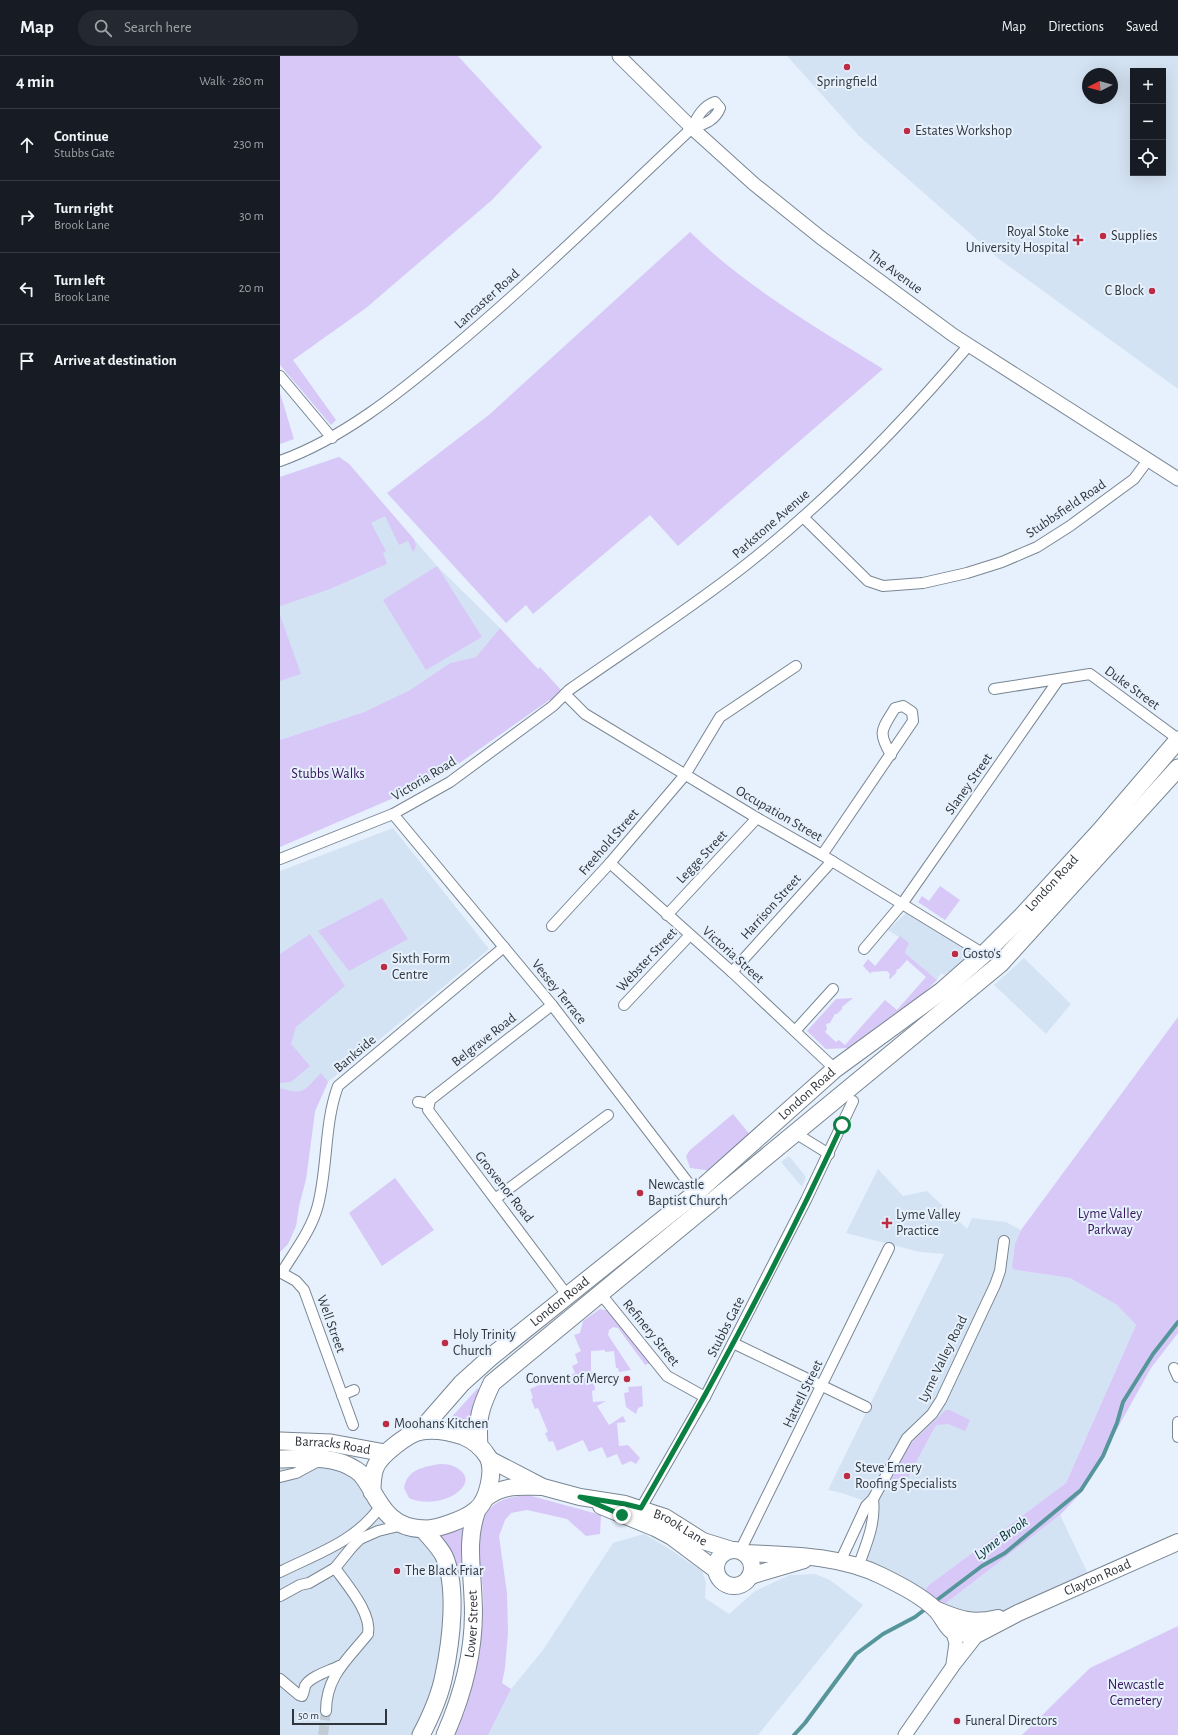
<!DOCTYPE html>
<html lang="en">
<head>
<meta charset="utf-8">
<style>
	:root { --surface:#171b24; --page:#242831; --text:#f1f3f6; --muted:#9ea1a6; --line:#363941 }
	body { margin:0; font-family:"Alegreya Sans",sans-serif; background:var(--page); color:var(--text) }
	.controls { position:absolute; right:12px; top:12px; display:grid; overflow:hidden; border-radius:0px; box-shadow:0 4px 16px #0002 }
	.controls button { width:36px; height:36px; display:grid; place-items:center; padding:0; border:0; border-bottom:1px solid var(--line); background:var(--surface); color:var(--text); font:20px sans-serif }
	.compass { position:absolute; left:802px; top:12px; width:36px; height:36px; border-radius:50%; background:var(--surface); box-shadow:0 4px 16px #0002; rotate:264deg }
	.scale { position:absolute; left:12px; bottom:10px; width:95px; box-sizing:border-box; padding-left:4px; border:2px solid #30363c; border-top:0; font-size:11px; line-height:14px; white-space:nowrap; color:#30363c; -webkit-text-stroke:3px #e6f1fd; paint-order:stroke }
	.stop { position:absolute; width:12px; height:12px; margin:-9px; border:3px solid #0b8043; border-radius:50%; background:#fff }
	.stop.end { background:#0b8043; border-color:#fff; box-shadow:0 1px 4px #0008 }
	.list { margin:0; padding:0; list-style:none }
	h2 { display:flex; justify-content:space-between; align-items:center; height:52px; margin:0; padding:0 16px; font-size:17px }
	h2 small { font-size:13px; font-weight:400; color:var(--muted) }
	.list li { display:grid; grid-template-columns:26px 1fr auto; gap:12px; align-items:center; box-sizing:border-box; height:72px; padding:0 16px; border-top:1px solid var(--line) }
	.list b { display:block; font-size:15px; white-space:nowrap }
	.list p { margin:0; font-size:13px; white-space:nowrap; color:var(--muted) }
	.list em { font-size:13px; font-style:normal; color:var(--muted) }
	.icon { flex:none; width:22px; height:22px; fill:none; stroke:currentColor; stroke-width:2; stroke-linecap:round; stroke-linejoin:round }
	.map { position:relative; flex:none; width:898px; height:1679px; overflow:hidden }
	header { display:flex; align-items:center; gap:24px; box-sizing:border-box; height:56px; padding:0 20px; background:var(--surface); border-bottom:1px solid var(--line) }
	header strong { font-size:19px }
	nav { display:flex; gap:22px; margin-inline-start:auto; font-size:14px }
	.search { width:280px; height:36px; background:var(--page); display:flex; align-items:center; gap:10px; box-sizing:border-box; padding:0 14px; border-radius:22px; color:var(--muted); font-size:15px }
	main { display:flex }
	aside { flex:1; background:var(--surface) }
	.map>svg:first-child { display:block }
	.built { fill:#d4e3f3; fill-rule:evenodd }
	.green { fill:#d8c8f8 }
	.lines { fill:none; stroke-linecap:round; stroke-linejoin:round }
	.stream { stroke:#56969b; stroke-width:4 }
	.minor-tunnel { stroke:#c2ccd6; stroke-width:10; stroke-dasharray:10 5; stroke-linecap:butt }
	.minor-casing { stroke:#798693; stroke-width:12 }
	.tertiary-casing { stroke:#798693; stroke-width:15 }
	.primary-casing { stroke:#798693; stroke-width:18 }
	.trunk-casing { stroke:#798693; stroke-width:19 }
	.minor { stroke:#fff; stroke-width:10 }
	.tertiary { stroke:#fff; stroke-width:13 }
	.primary { stroke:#fff; stroke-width:16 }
	.trunk { stroke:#fff; stroke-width:17 }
	.route { stroke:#0b8043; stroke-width:5 }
	.poi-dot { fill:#bd2c45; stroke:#e6f1fd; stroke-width:1.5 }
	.labels { text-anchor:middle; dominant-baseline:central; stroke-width:4; stroke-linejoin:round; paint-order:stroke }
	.poi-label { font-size:14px; fill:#30363c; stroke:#e6f1fd; text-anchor:start }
	.street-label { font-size:14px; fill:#30363c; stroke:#e6f1fd }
	.park-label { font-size:14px; fill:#36165a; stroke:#e6f1fd }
	.water-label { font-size:15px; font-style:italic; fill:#053234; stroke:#e6f1fd }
</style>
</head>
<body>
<header>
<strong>Map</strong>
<div class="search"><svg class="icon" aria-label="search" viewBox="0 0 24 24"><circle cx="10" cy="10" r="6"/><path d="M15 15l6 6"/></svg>Search here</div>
<nav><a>Map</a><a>Directions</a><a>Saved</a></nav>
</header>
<main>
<aside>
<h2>4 min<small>Walk · 280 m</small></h2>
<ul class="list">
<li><svg class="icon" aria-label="ahead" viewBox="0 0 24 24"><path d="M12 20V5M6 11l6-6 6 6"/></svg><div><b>Continue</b><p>Stubbs Gate</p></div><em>230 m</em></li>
<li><svg class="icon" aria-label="right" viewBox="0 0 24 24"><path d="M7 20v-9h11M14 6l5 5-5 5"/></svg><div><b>Turn right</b><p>Brook Lane</p></div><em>30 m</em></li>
<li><svg class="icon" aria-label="left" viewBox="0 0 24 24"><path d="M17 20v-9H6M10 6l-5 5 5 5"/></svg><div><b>Turn left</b><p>Brook Lane</p></div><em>20 m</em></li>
<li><svg class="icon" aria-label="arrive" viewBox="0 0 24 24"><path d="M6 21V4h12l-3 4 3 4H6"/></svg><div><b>Arrive at destination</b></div></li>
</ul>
</aside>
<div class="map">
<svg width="898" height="1679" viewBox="0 0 898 1679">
	<rect width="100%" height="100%" fill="#e6f1fd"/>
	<g class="built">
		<path d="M507,0h391v333l-179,-130 -140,-123zM853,15h30v102h-30zM808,18h24v24h-24z"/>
		<path d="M59,401l10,7 88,102 63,62 -24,29 -26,6 -40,27 -46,22 -84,28v-263z"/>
		<path d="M113,772l96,121 -161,133 -13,29 -9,68 -7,27 -3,20 -8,18 -8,8v-381z"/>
		<path d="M627,856l62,36 -11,23 -4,2 -7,-1 -2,3 -4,-2 -4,7 -32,-27 4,-10 -21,-13z"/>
		<path d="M744,902l47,46 -25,30 -52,-49z"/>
		<path d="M509,1100l17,21 -4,10 -21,-25z"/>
		<path d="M598,1113l25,27 24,-5 40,38 5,-11 34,4 15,8 -6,14 1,26 54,8 47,27 19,20 -70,158 -137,102 -10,12 -61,-30 17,-57 -13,-10 -20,-7 -14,-3 116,-236 -24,-2 -74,-19z"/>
		<path d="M0,1403l55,1 105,90 9,92 -28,93h-141z"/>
		<path d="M780,1459l31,65 -108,42 -46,-12z"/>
		<path d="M364,1478l21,12 37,25 4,11 -1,16 24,16 26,-23 35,-16 25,-1 15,6 33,25 -105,130h-279l32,-46 32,-39 70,-107z"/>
	</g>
	<g class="green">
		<path d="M0,0h178l84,91 -50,53 -126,108 -73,52 43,60 -5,5 -51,-60z"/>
		<path d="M410,176c57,56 126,95 193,137l-205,177 -28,-31 -117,99 -7,-9 -20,18 -119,-130 103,-79z"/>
		<path d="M0,337l14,46 -14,5z"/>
		<path d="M59,401l10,7 64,74c3,5 4,9 0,14l-5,-11 -9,4 -14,-29 -14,7 15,28 -3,2 4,11 -57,25 -50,17v-129z"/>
		<path d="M157,510l45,71 -56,33 -43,-70z"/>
		<path d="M0,559l21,59 -21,7z"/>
		<path d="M220,572l38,41 2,-2 22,24 -5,6 -9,4 -97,68 -25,15 -146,63v-107l84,-28 46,-22 40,-27 26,-6z"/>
		<path d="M660,830l20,14 -15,20 -27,-18 4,-6 7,5z"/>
		<path d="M102,842l26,41 -59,32 -31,-40z"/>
		<path d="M30,878l35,52 -49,41 -5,17 19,22 -19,16 -11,1v-129z"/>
		<path d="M620,880l9,7 -4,10 32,27 -25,24 -62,44 -24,1 -19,-18 29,-32 17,-1 -11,9v2l-5,5h-2l-5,9 -4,1 1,5 -2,3 11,10 3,-2 6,5 40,-45 12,10 29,-33 -19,-17 -8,9h-2l-1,4 -6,6 -1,-1 1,-4 -3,-3 -16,1v2l-8,-8 5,-7 7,7z"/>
		<path d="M898,961v316l-27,35 -69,124 -22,23 -123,95 -18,-13 10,-12 137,-102 70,-158 -19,-20 -47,-27 -54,-8 -4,-2 3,-24 6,-14z"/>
		<path d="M41,1017l7,9 -13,29 -9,68 -7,27 -3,20 -8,18 -8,8v-167v3c25,8 24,2 41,-15z"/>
		<path d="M453,1058l18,22 -39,35 -22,-3 -4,-12 4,-6z"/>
		<path d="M115,1122l39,52 -52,36 -33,-53z"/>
		<path d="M320,1253l9,2 42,53h-5v2l-28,-38 -5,-1 -4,3 -1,5 23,35 -12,2 -1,-4h-2l-2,-17 -9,1v-2l-14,1v21h2l2,18 -3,1 1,11 13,-1 -9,5 12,19 14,-9 3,6 -9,1 2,23 9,-1 12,13 -4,6 -5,-3 -9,4 -5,-11 -10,4 -5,-11 -13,5 -6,-12 -26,11 -4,-10 -4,1 -4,-9 3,-1 -10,-24 -3,1 -4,-10 2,-1 -3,-9 18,-8 2,3 25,-11 -3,-7 6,-3 -3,-9 6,-3 -7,-16 6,-2 3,-12z"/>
		<path d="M362,1330l1,20 -5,2 -2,6 -10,-7 -2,-14 5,-1 -1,-5z"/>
		<path d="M198,1332l1,3 -6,13 -2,25 -24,-4v-3z"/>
		<path d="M666,1354h4l20,10 -5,11 -17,-7 -12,1 -34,63 -12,-5 19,-38z"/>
		<path d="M160,1408c17,-1 36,13 19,27 -12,11 -36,14 -50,7l-5,-10c3,-19 20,-21 36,-24z"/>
		<path d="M248,1439l73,20 -1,19 -14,2 -19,-17 -40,-9 -16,3 -6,7 -6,16 8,57 1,40 -3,35 -3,15 9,6 -23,46h-33c19,-39 30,-99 28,-143 -1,-24 -10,-52 1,-75 9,-18 27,-20 44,-22z"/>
		<path d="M183,1472l-2,27 2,20 -5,1 -7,-23 -12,-19z"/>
		<path d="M898,1570v109h-156l68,-67z"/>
	</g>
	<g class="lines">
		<g class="stream">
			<path d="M653,1547l49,-37 23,-13 76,-63 22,-34 14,-33 6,-21 30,-48 25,-32"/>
			<path d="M514,1679l11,-12 51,-69 27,-20 32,-17 13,-10"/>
		</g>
		<path class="minor-tunnel" d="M43,1679l3,-24"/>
		<g class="minor-casing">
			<g id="minor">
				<path d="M0,320l52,62"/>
				<path d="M0,405c62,-22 119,-68 169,-110 84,-70 163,-148 243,-223 5,-11 11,-22 23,-26l5,6c-5,13 -16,16 -28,20"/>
				<path d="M523,461l65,64 15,5 40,-3 44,-10 35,-11 35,-15 33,-21 64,-47 14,-19"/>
				<path d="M714,633l96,-15 88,65"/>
				<path d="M285,638l20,20 172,104 65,37 162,99"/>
				<path d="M113,758l159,191 144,188"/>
				<path d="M542,799l91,-134 -1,-9 -9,-6 -8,2c-13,22 -18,23 -4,47"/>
				<path d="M0,803l113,-45 57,-32 103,-76 16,-16c60,-42 121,-81 178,-126 81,-64 155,-140 222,-219"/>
				<path d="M330,807l122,109 103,97"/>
				<path d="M387,859l90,-97"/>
				<path d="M272,870l58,-63 75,-88 35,-58 76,-51"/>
				<path d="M584,893l38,-45 157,-225"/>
				<path d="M452,916l100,-111"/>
				<path d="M272,949l-122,95 -2,10 139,185"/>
				<path d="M344,949l66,-70"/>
				<path d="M515,975l38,-42"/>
				<path d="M138,1046l10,2"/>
				<path d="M515,1077l34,21"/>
				<path d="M215,1143l113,-84"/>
				<path d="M0,1216l16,9 8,9 49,135"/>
				<path d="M2,1216c13,-21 30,-43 36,-67 10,-39 6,-81 20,-119l166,-139"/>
				<path d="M320,1237l67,83 38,21"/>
				<path d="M453,1287l133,64"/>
				<path d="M894,1312l4,9"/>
				<path d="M62,1339l12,-5"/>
				<path d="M898,1366v15"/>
				<path d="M0,1421l16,-4 24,-13"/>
				<path d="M361,1452l64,-111 101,-197 47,-99"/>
				<path d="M460,1495l149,-303"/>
				<path d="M560,1506l26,-56 7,-7 34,-61 25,-24 9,-14 54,-115 5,-14 4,-30"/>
				<path d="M578,1511c8,-22 18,-44 15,-68"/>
				<path d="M0,1516c36,-18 75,-30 100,-65"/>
				<path d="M0,1540l20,-11 9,-2 26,-15 17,-21 8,-8 18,-8 25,-6"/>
				<path d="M0,1623l19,16 3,1c2,-4 2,-6 3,-10 5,-10 25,-15 34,-20"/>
				<path d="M46,1655c0,-35 22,-52 42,-77 4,-21 -21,-49 -33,-66"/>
			</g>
		</g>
		<g class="tertiary-casing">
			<g id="tertiary">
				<path d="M339,0l73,72 62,56 66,53 133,98 225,144"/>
				<path d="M672,1574l4,13 -3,21"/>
				<path d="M625,1679l48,-69 25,-32"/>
			</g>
		</g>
		<g class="primary-casing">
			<g id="primary">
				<path id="s1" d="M209,1403l54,28 37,10 45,7 40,13 38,24 29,9"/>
				<path d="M206,1442c19,-14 34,-11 56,-11"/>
				<path d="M321,1450l54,22 17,9 44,33"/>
				<circle cx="454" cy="1512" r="18"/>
				<path id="s2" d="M464,1497c46,2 96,2 138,23 18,9 40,20 54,34 6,6 9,15 15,20 6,4 20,5 27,4l40,-21 160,-71"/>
				<path d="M470,1520l54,-16"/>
				<path d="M657,1554c24,10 35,14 61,8"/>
			</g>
		</g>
		<g class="trunk-casing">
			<g id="trunk">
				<path id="s3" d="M140,1375l42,-48 30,-27 204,-163 139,-124 108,-79 41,-36 38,-38 78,-85 78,-91"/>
				<path id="s4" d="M0,1385l51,2 54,10"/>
				<path d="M199,1390c-2,-28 1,-38 13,-63l508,-419 178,-196"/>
				<path d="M0,1403c26,-1 54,-4 76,11 7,4 11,12 15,19 12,22 23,39 52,40 13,1 43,-10 53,-19 12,-9 19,-40 12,-53 -6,-10 -15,-17 -25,-21 -12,-4 -29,-7 -42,-5 -13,2 -42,25 -46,37 -3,8 -3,16 -3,24"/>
				<path d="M141,1679c10,-19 19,-39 23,-60 7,-33 14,-88 0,-119 -5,-10 -14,-18 -21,-27"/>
				<path id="s5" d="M165,1679c19,-43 31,-90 28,-137 -1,-31 -7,-58 4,-88"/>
			</g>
		</g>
		<use href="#minor" class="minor"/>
		<use href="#tertiary" class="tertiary"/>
		<use href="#primary" class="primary"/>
		<use href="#trunk" class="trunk"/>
	</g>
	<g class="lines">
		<path class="route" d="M342,1459l-42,-18 45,7 16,4c72,-124 141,-252 201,-383"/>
	</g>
	<g class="poi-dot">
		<circle cx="567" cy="11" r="4"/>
		<circle cx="627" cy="75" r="4"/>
		<circle cx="823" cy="180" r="4"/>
		<path d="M796 178h4v4h4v4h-4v4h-4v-4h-4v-4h4z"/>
		<circle cx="872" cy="235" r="4"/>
		<circle cx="675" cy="898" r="4"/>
		<circle cx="104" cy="911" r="4"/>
		<circle cx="360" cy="1137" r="4"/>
		<path d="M605 1161h4v4h4v4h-4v4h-4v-4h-4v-4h4z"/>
		<circle cx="165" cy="1287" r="4"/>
		<circle cx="347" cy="1323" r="4"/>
		<circle cx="106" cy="1368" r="4"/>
		<circle cx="567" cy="1420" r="4"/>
		<circle cx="117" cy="1515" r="4"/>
		<circle cx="677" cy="1665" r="4"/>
	</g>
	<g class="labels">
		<g class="poi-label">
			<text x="567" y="26" text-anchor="middle">Springfield</text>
			<text x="635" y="75">Estates Workshop</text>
			<text x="789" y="176" text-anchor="end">Royal Stoke<tspan x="789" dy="16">University Hospital</tspan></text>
			<text x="831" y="180">Supplies</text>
			<text x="864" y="235" text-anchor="end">C Block</text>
			<text x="683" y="898">Gosto's</text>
			<text x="112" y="903">Sixth Form<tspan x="112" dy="16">Centre</tspan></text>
			<text x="368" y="1129">Newcastle<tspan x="368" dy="16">Baptist Church</tspan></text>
			<text x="616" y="1159">Lyme Valley<tspan x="616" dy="16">Practice</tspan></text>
			<text x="173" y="1279">Holy Trinity<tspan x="173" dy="16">Church</tspan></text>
			<text x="339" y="1323" text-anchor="end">Convent of Mercy</text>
			<text x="114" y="1368">Moohans Kitchen</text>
			<text x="575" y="1412">Steve Emery<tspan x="575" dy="16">Roofing Specialists</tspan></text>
			<text x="125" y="1515">The Black Friar</text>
			<text x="685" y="1665">Funeral Directors</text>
		</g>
		<g class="street-label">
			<text transform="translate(615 216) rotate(36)">The Avenue</text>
			<text transform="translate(207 243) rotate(-42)">Lancaster Road</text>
			<text transform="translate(786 453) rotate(-34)">Stubbsfield Road</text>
			<text transform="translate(491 468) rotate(-41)">Parkstone Avenue</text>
			<text transform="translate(852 632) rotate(36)">Duke Street</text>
			<text transform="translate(144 723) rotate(-31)">Victoria Road</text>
			<text transform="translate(689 728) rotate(-55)">Slaney Street</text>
			<text transform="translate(499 758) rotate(30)">Occupation Street</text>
			<text transform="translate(329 786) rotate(-49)">Freehold Street</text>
			<text transform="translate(422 801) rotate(-47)">Legge Street</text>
			<text stroke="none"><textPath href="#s3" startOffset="838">London Road</textPath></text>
			<text transform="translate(491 851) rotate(-48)">Harrison Street</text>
			<text transform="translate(453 899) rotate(42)">Victoria Street</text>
			<text transform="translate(367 904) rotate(-47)">Webster Street</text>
			<text transform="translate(279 936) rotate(51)">Vessey Terrace</text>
			<text transform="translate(204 984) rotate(-38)">Belgrave Road</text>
			<text transform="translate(75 998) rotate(-40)">Bankside</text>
			<text stroke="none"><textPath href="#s3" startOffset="514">London Road</textPath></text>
			<text transform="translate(224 1131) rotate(52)">Grosvenor Road</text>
			<text stroke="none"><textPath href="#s3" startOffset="191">London Road</textPath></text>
			<text transform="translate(51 1268) rotate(70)">Well Street</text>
			<text transform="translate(446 1271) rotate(-63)">Stubbs Gate</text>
			<text transform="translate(371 1277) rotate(51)">Refinery Street</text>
			<text transform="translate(663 1303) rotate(-64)">Lyme Valley Road</text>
			<text transform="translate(523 1338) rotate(-64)">Hatrell Street</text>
			<text stroke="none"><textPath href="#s4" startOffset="53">Barracks Road</textPath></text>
			<text stroke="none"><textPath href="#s1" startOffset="205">Brook Lane</textPath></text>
			<text stroke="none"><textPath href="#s2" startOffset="390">Clayton Road</textPath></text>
			<text stroke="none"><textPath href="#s5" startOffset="115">Lower Street</textPath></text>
		</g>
		<g class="park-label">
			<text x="48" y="718">Stubbs Walks</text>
			<text x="830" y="1158">Lyme Valley<tspan x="830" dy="16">Parkway</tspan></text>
			<text x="856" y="1629">Newcastle<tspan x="856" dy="16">Cemetery</tspan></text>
		</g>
		<g class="water-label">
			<text transform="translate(721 1482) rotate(-36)">Lyme Brook</text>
		</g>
	</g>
</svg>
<div class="controls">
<button>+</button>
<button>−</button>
<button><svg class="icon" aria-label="locate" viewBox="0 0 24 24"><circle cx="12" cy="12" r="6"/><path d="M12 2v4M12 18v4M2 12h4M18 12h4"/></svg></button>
</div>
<svg class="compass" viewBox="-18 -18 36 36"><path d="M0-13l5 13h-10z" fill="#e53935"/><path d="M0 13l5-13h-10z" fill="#9ea1a6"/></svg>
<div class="scale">50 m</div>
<div class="stop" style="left:562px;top:1069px"></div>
<div class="stop end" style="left:342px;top:1459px"></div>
</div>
</main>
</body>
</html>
